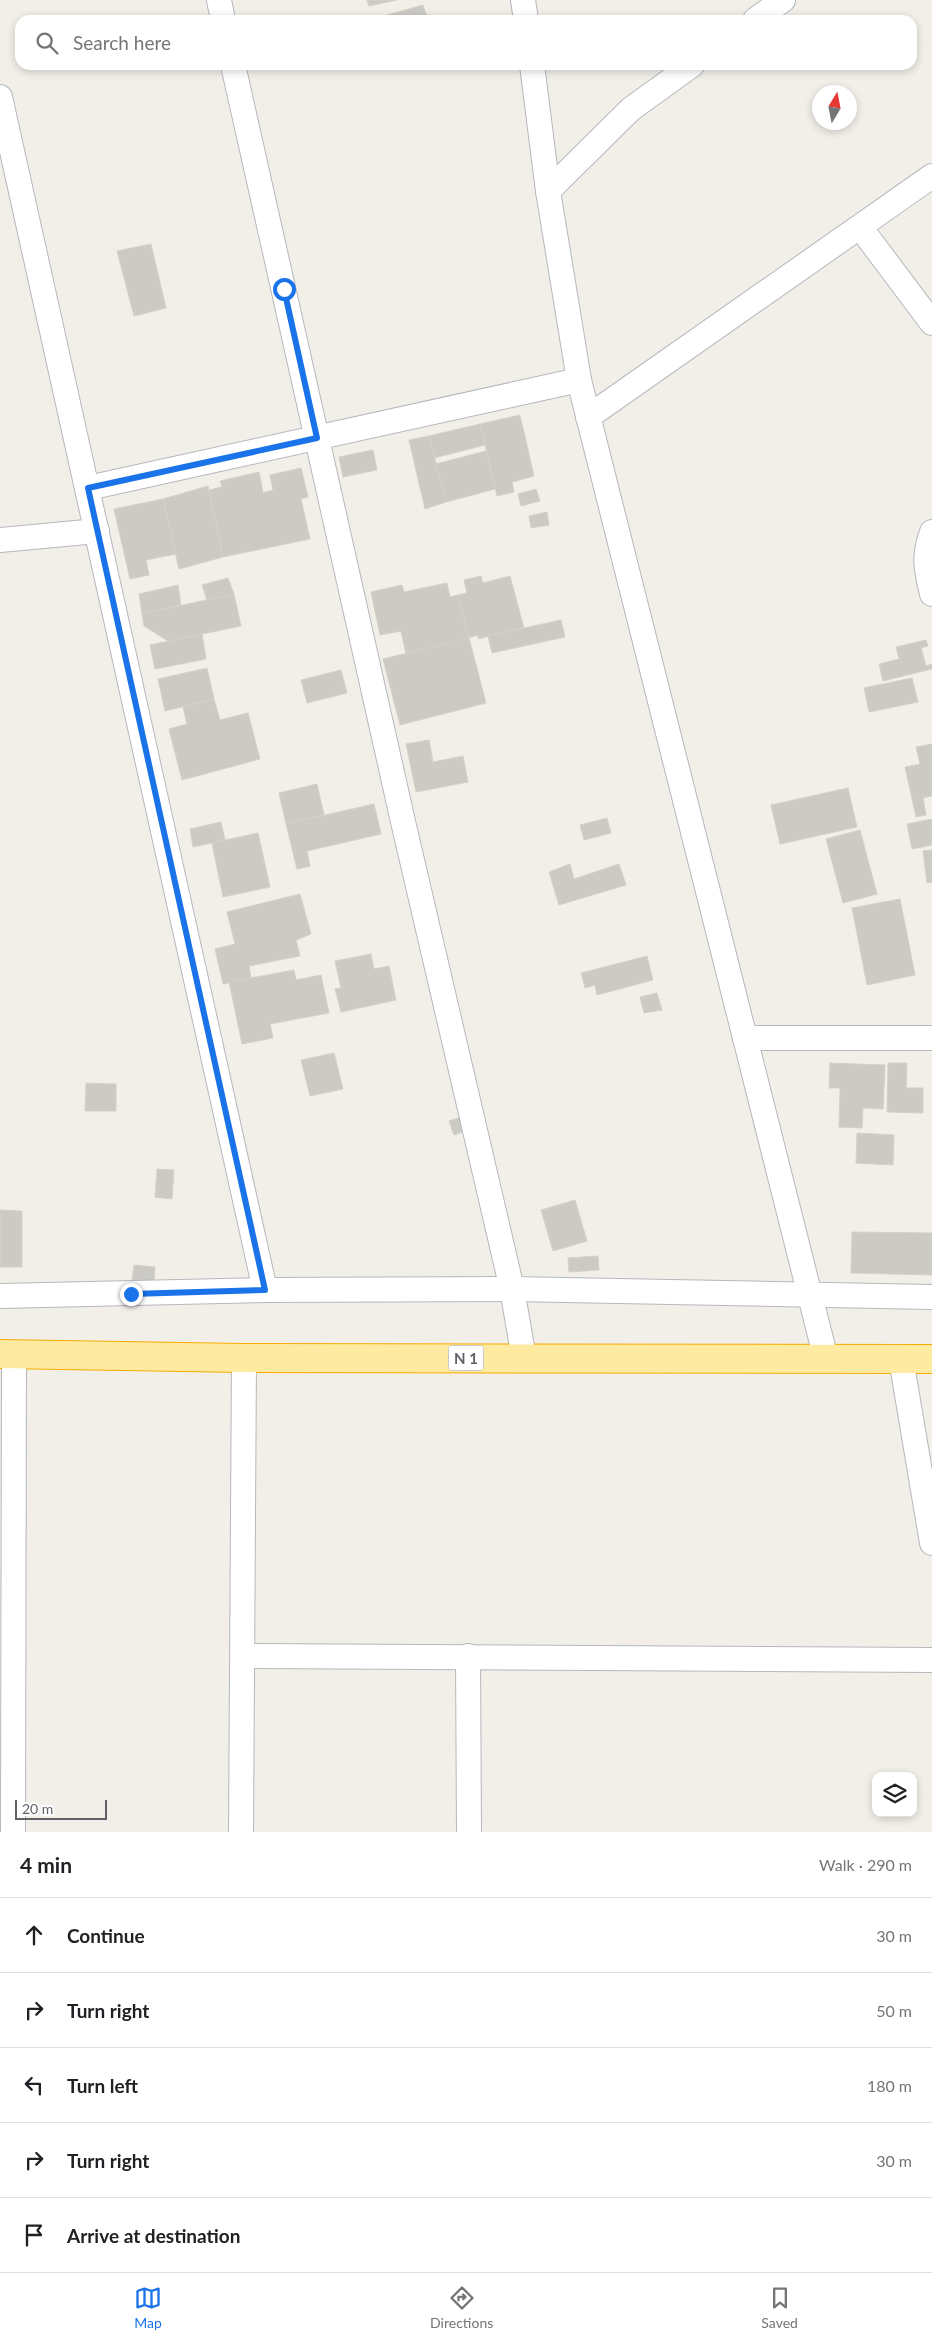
<!DOCTYPE html>
<html lang="en">
<head>
<meta charset="utf-8">
<style>
	:root { --surface:#fff; --page:#f6f6f6; --text:#202124; --muted:#757577; --line:#e0e0e0; --accent:#1a73e8 }
	body { margin:0; font-family:Lato,sans-serif; background:var(--page); color:var(--text) }
	.controls { position:absolute; right:15px; bottom:15px; display:grid; overflow:hidden; border-radius:10px; box-shadow:0 2px 8px #0003 }
	.controls button { width:45px; height:45px; display:grid; place-items:center; padding:0; border:0; border-bottom:1px solid var(--line); background:var(--surface); color:var(--text); font:25px sans-serif }
	.compass { position:absolute; left:812px; top:85px; width:45px; height:45px; border-radius:50%; background:var(--surface); box-shadow:0 2px 8px #0003; rotate:10deg }
	.scale { position:absolute; left:15px; bottom:12px; width:92px; box-sizing:border-box; padding-left:5px; border:2px solid #5f6368; border-top:0; font-size:14px; line-height:18px; white-space:nowrap; color:#5f6368; -webkit-text-stroke:4px #fff; paint-order:stroke }
	.stop { position:absolute; width:15px; height:15px; margin:-11px; border:4px solid #1a73e8; border-radius:50%; background:#fff }
	.stop.end { background:#1a73e8; border-color:#fff; box-shadow:0 1px 5px #0008 }
	.list { margin:0; padding:0; list-style:none }
	h2 { display:flex; justify-content:space-between; align-items:center; height:65px; margin:0; padding:0 20px; font-size:21px }
	h2 small { font-size:16px; font-weight:400; color:var(--muted) }
	.list li { display:grid; grid-template-columns:32px 1fr auto; gap:15px; align-items:center; box-sizing:border-box; height:75px; padding:0 20px; border-top:1px solid var(--line) }
	.list b { display:block; font-size:19px; white-space:nowrap }
	.list em { font-size:16px; font-style:normal; color:var(--muted) }
	.icon { flex:none; width:28px; height:28px; fill:none; stroke:currentColor; stroke-width:2; stroke-linecap:round; stroke-linejoin:round }
	.map { position:relative; flex:none; width:932px; height:1832px; overflow:hidden }
	.search { position:absolute; background:var(--surface); box-shadow:0 2px 8px #0003; left:15px; right:15px; top:15px; height:55px; display:flex; align-items:center; gap:12px; box-sizing:border-box; padding:0 18px; border-radius:15px; color:var(--muted); font-size:19px }
	.sheet { height:440px; background:var(--surface) }
	nav { display:flex; justify-content:space-around; align-items:center; box-sizing:border-box; height:70px; border-top:1px solid var(--line); background:var(--surface); font-size:14px; color:var(--muted) }
	nav a { display:grid; justify-items:center; gap:2px }
	nav .on { color:var(--accent) }
	.map>svg:first-child { display:block }
	.building { fill:#cccac5; stroke:#d6d1c6 }
	.lines { fill:none; stroke-linecap:round; stroke-linejoin:round }
	.minor-casing { stroke:#b5b8bc; stroke-width:26 }
	.trunk-casing { stroke:#f9ab00; stroke-width:30 }
	.minor { stroke:#fff; stroke-width:24 }
	.trunk { stroke:#feeaa1; stroke-width:28 }
	.route { stroke:#1a73e8; stroke-width:6 }
	.labels { text-anchor:middle; dominant-baseline:central; stroke-width:5; stroke-linejoin:round; paint-order:stroke }
	.shield { fill:#fff; stroke:#8f9295; stroke-width:1 }
	.shield-label { font-size:15px; font-weight:bold; fill:#5f6368 }
</style>
</head>
<body>
<div class="map">
<svg width="932" height="1832" viewBox="0 0 932 1832">
	<rect width="100%" height="100%" fill="#f1efe8"/>
	<g class="building">
		<path d="M367,0h30l-28,6z"/>
		<path d="M423,5l5,15h-58z"/>
		<path d="M151,244l15,64 -32,8 -17,-65z"/>
		<path d="M520,415l14,61 -22,6 2,10 -17,4 -17,-72z"/>
		<path d="M480,424l5,21 -51,13 -5,-22z"/>
		<path d="M429,436l17,66 -21,7 -16,-69z"/>
		<path d="M373,450l4,20 -34,7 -4,-20z"/>
		<path d="M486,451l9,38 -49,13 -10,-38z"/>
		<path d="M301,468l7,29 -7,2 9,40 -87,18 -14,-67 13,-3 -2,-6 39,-9 4,21 10,-3 -3,-15z"/>
		<path d="M208,486l15,71 -44,12 -16,-70z"/>
		<path d="M536,489l4,12 -19,5 -3,-12z"/>
		<path d="M163,499l13,55 -30,6 3,15 -19,4 -16,-70z"/>
		<path d="M547,512l2,13 -18,3 -2,-12z"/>
		<path d="M481,576l2,7 27,-7 14,52 -46,11v-4l-9,3 -11,-43 9,-2 -3,-13z"/>
		<path d="M228,578l6,16 -27,6 -5,-15z"/>
		<path d="M447,583l3,14 8,-2 11,43 -63,16 -5,-23 -21,4 -9,-43 31,-7 2,7z"/>
		<path d="M178,585l3,20 -39,9 -3,-20z"/>
		<path d="M234,594l7,32 -73,15 -24,-15 -2,-12z"/>
		<path d="M561,620l4,17 -73,16 -4,-17z"/>
		<path d="M202,634l4,25 -51,10 -5,-24z"/>
		<path d="M469,638l17,65 -86,22 -17,-66z"/>
		<path d="M926,640l2,6 -7,2 5,18 6,-2v5l-49,12 -4,-17 20,-5 -3,-12z"/>
		<path d="M207,668l7,31 -49,12 -7,-32z"/>
		<path d="M341,670l6,23 -40,10 -6,-23z"/>
		<path d="M912,678l6,24 -49,10 -5,-24z"/>
		<path d="M214,699l6,21 28,-7 12,46 -78,21 -13,-51 18,-5 -4,-17z"/>
		<path d="M429,740l4,22 30,-6 5,26 -52,10 -10,-48z"/>
		<path d="M932,744v52l-9,2 3,17 -10,2 -11,-50 15,-3 -4,-17z"/>
		<path d="M317,784l7,31 -38,9 -7,-31z"/>
		<path d="M848,788l9,39 -77,17 -9,-39z"/>
		<path d="M374,804l7,30 -74,17 3,15 -13,3 -11,-45z"/>
		<path d="M607,818l4,15 -27,7 -4,-15z"/>
		<path d="M932,819v26l-20,4 -5,-25z"/>
		<path d="M221,822l4,18 -32,7 -3,-18z"/>
		<path d="M860,830l17,64 -34,9 -17,-64z"/>
		<path d="M258,833l12,54 -47,10 -11,-54z"/>
		<path d="M932,850v32l-5,1 -4,-32z"/>
		<path d="M570,864l4,15 45,-15 7,21 -67,20 -10,-33z"/>
		<path d="M300,894l11,40 -15,6 4,16 -51,10 2,12 -28,6 -8,-35 20,-5 -8,-32z"/>
		<path d="M900,899l15,76 -48,10 -15,-77z"/>
		<path d="M371,954l3,15 15,-3 7,34 -55,12 -6,-23 6,-1 -6,-27z"/>
		<path d="M647,956l6,24 -56,15 -2,-10 -10,3 -4,-15z"/>
		<path d="M294,970l2,10 25,-5 8,38 -59,11 3,14 -31,6 -13,-62z"/>
		<path d="M657,993l5,17 -18,3 -4,-16z"/>
		<path d="M334,1053l9,36 -33,7 -9,-36z"/>
		<path d="M830,1063l55,2 -2,44 -20,-1 -1,20 -23,-1 1,-39h-11z"/>
		<path d="M888,1063h19l-1,25h17v25l-36,-1z"/>
		<path d="M86,1083l30,1v27h-31z"/>
		<path d="M464,1116l4,14 -14,5 -5,-14z"/>
		<path d="M857,1133l37,2 -1,30 -37,-2z"/>
		<path d="M157,1169l17,1 -2,29 -17,-2z"/>
		<path d="M575,1200l12,41 -34,10 -12,-41z"/>
		<path d="M0,1210l22,1v56h-22z"/>
		<path d="M852,1232l80,1v42l-81,-2z"/>
		<path d="M598,1256l1,14 -30,2 -1,-14z"/>
		<path d="M134,1265l21,2 -1,14 -22,-1z"/>
	</g>
	<g class="lines">
		<g class="minor-casing">
			<g id="minor">
				<path d="M219,0l4,20"/>
				<path d="M523,0l3,20"/>
				<path d="M755,20l28,-20"/>
				<path d="M233,65l171,761 108,463 12,69"/>
				<path d="M532,65l16,126 31,189 247,979"/>
				<path d="M0,97l265,1193"/>
				<path d="M548,191l83,-82 61,-44"/>
				<path d="M860,227l72,96"/>
				<path d="M588,417l344,-241"/>
				<path d="M88,488l491,-108"/>
				<path d="M932,532c-9,24 -6,37 0,62"/>
				<path d="M0,540l97,-9"/>
				<path d="M745,1038h187"/>
				<path d="M0,1296l265,-6 247,-1 420,8"/>
				<path d="M901,1359l31,184"/>
				<path d="M243,1656l689,4"/>
				<path d="M468,1656l1,176"/>
				<path d="M13,1832l1,-477"/>
				<path d="M241,1832l3,-474"/>
			</g>
		</g>
		<g class="trunk-casing">
			<path id="trunk" d="M0,1354l244,4 688,1"/>
		</g>
		<use href="#minor" class="minor"/>
		<use href="#trunk" class="trunk"/>
	</g>
	<g class="lines">
		<path class="route" d="M131,1294l134,-4 -177,-802 229,-50 -33,-149"/>
	</g>
	<g class="labels">
		<rect class="shield" x="448.5" y="1345.5" width="35" height="25" rx="4"/>
		<g class="shield-label">
			<text x="466" y="1358">N 1</text>
		</g>
	</g>
</svg>
<div class="controls">
<button><svg class="icon" aria-label="layers" viewBox="0 0 24 24"><path d="M12 4l9 5-9 5-9-5zM3 14l9 5 9-5"/></svg></button>
</div>
<svg class="compass" viewBox="-18 -18 36 36"><path d="M0-13l5 13h-10z" fill="#e53935"/><path d="M0 13l5-13h-10z" fill="#757577"/></svg>
<div class="scale">20 m</div>
<div class="stop" style="left:284px;top:289px"></div>
<div class="stop end" style="left:131px;top:1294px"></div>
<div class="search"><svg class="icon" aria-label="search" viewBox="0 0 24 24"><circle cx="10" cy="10" r="6"/><path d="M15 15l6 6"/></svg>Search here</div>
</div>
<section class="sheet">
<h2>4 min<small>Walk · 290 m</small></h2>
<ul class="list">
<li><svg class="icon" aria-label="ahead" viewBox="0 0 24 24"><path d="M12 20V5M6 11l6-6 6 6"/></svg><div><b>Continue</b></div><em>30 m</em></li>
<li><svg class="icon" aria-label="right" viewBox="0 0 24 24"><path d="M7 20v-9h11M14 6l5 5-5 5"/></svg><div><b>Turn right</b></div><em>50 m</em></li>
<li><svg class="icon" aria-label="left" viewBox="0 0 24 24"><path d="M17 20v-9H6M10 6l-5 5 5 5"/></svg><div><b>Turn left</b></div><em>180 m</em></li>
<li><svg class="icon" aria-label="right" viewBox="0 0 24 24"><path d="M7 20v-9h11M14 6l5 5-5 5"/></svg><div><b>Turn right</b></div><em>30 m</em></li>
<li><svg class="icon" aria-label="arrive" viewBox="0 0 24 24"><path d="M6 21V4h12l-3 4 3 4H6"/></svg><div><b>Arrive at destination</b></div></li>
</ul>
</section>
<nav>
<a class="on"><svg class="icon" aria-label="map" viewBox="0 0 24 24"><path d="M3 6l6-2 6 2 6-2v14l-6 2-6-2-6 2zM9 4v14M15 6v14"/></svg>Map</a>
<a><svg class="icon" aria-label="directions" viewBox="0 0 24 24"><path d="M12 3l9 9-9 9-9-9zM9 14v-3h6M13 9l2 2-2 2"/></svg>Directions</a>
<a><svg class="icon" aria-label="saved" viewBox="0 0 24 24"><path d="M7 4h10v16l-5-4-5 4z"/></svg>Saved</a>
</nav>
</body>
</html>
